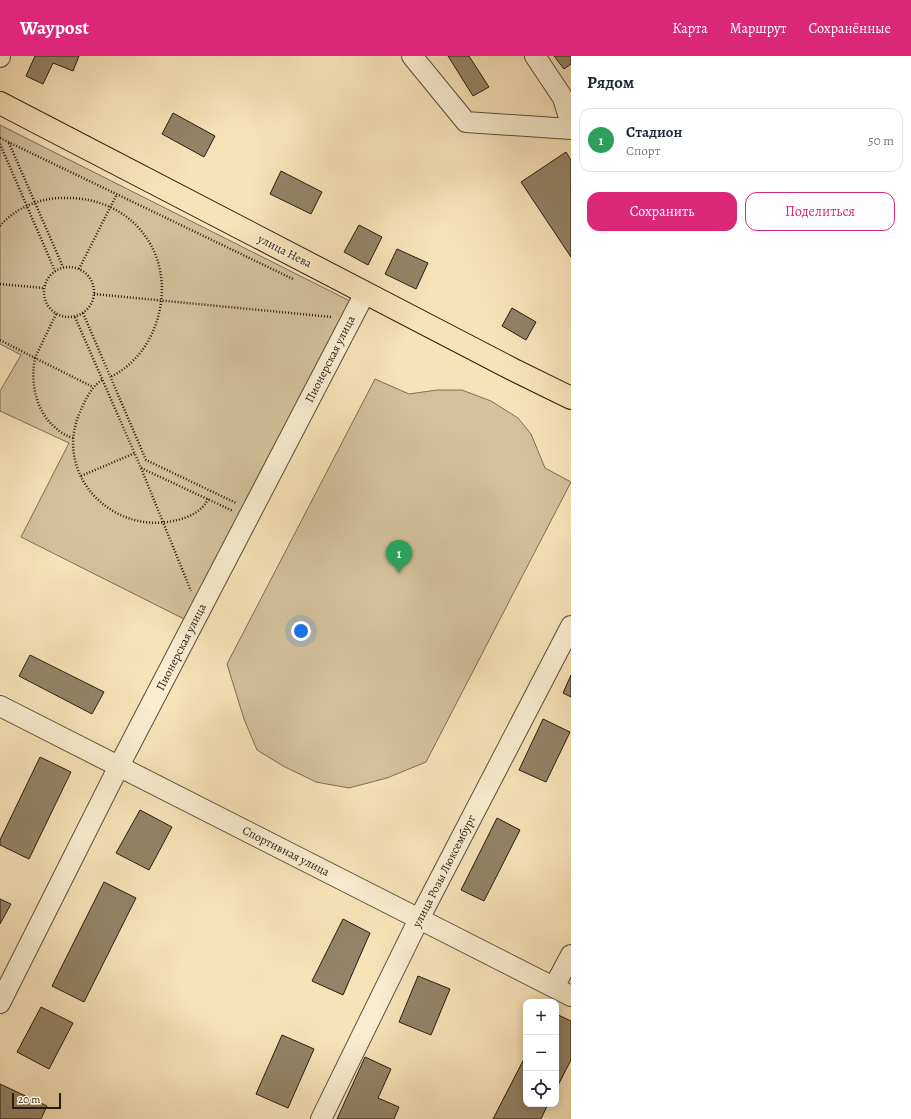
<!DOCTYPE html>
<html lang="ru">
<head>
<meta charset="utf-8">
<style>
	:root { --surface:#fff; --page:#f6f6f7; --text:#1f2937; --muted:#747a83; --line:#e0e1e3; --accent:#db2777 }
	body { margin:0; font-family:Alegreya,serif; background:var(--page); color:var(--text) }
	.controls { position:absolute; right:12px; bottom:12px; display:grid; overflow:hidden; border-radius:8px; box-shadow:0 2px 10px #0003 }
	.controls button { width:36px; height:36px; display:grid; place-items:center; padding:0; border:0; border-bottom:1px solid var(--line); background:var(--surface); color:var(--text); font:20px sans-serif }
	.scale { position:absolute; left:12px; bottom:10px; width:49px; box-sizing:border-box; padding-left:4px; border:2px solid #271c11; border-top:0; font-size:11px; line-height:14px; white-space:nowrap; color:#271c11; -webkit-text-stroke:3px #faedd1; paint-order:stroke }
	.you { position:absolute; left:301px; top:575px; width:14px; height:14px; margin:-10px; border:3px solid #fff; border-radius:50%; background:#1a73e8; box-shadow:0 0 0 6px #1a73e833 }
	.badge { display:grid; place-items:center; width:26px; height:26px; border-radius:50%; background:var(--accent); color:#fff; font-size:13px; font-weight:700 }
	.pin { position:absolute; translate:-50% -33px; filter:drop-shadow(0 1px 2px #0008) }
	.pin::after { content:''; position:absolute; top:21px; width:14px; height:12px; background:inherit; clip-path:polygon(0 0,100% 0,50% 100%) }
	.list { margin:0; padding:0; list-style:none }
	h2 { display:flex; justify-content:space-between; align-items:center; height:52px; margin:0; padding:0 16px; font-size:17px }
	h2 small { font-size:13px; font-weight:400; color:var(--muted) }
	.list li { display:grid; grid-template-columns:26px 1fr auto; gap:12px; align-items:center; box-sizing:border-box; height:64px; margin:0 8px 8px; padding:0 8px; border:1px solid var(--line); border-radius:12px }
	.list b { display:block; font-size:15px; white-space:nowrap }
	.list p { margin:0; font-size:13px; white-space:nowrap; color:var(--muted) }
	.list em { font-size:13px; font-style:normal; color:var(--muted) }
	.actions { display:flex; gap:8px; padding:12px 16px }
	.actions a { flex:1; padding:9px 0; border:1px solid var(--accent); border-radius:12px; text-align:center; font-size:14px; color:var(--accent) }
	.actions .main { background:var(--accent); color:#fff }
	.icon { flex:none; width:22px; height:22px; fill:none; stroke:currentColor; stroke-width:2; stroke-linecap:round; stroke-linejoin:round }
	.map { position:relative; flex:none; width:571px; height:1063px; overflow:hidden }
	header { display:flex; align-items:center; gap:24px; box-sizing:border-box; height:56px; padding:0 20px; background:var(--accent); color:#fff }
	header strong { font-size:19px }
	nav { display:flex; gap:22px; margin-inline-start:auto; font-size:14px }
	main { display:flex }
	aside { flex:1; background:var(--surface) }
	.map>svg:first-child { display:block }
	.green { fill:#d4c19c; stroke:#7e6e56 }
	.building { fill:#948368; stroke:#271c11 }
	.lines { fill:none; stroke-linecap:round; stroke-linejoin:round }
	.minor-casing { stroke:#5b4e3b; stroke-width:22 }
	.major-casing { stroke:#271c11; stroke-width:24 }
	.path { stroke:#271c11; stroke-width:2.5; stroke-dasharray:1 2; stroke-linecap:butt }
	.minor { stroke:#faedd1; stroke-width:20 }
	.major { stroke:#f8e3b8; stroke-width:22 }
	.labels { text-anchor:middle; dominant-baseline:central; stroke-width:3; stroke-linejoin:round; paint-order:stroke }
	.street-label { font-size:12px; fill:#271c11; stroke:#faedd1 }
</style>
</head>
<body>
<header>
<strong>Waypost</strong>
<nav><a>Карта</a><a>Маршрут</a><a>Сохранённые</a></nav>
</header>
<main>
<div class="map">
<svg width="571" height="1063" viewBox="0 0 571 1063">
	<rect width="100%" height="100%" fill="#f8e3b8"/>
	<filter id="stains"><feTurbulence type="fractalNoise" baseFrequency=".005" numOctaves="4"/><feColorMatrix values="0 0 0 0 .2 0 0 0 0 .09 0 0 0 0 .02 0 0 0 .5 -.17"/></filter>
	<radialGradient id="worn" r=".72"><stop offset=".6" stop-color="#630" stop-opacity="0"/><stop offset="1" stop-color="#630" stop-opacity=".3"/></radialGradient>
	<g class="green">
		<path d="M0,69l352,177 -166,318 -165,-83 48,-94 -69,-32v-20l21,-36 -21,-11z"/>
		<path d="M375,323l34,15 28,-4h25l29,11 27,17 13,16 14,34 26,14 -145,280 -39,16 -38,10 -33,-6 -33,-16 -26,-16 -13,-31 -17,-55z"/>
	</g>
	<g class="building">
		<path d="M35,0h44l-6,15 -20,-8 -10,21 -17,-8z"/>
		<path d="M448,0h21l20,31 -16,9z"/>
		<path d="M554,0h17v8l-7,5z"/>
		<path d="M173,57l42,23 -11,21 -42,-23z"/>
		<path d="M566,96l5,8v97l-50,-75z"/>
		<path d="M281,115l41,21 -11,22 -41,-20z"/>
		<path d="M359,169l23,12 -14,28 -24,-13z"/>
		<path d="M397,193l31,14 -12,26 -31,-15z"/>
		<path d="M512,252l24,14 -10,18 -24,-14z"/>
		<path d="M30,599l74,37 -12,22 -73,-38z"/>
		<path d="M571,619v22l-8,-4z"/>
		<path d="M543,663l27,13 -24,50 -27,-12z"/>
		<path d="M40,701l31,15 -42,87 -29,-14v-5z"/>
		<path d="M140,754l32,17 -23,43 -33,-17z"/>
		<path d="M497,762l23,12 -36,71 -23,-11z"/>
		<path d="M104,826l32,16 -52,104 -32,-16z"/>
		<path d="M0,843l11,5 -11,20z"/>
		<path d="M343,863l27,14 -27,62 -31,-14z"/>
		<path d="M418,920l32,13 -19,46 -32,-13z"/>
		<path d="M41,951l32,16 -24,46 -32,-17z"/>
		<path d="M556,958l15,7v39l-15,29z"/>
		<path d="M282,979l32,14 -26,59 -32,-14z"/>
		<path d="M526,999v49h22l-7,15h-48z"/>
		<path d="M365,1001l26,12 -13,29 21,9 -5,12h-57z"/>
		<path d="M0,1028l47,22 -6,13h-41z"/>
	</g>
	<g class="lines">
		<g class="minor-casing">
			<g id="minor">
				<path d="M412,0l54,66 105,7"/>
				<path d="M535,0l28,42 8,26"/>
				<path d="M0,1v-1"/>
				<path d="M0,650l571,290"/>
				<path d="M554,931l17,-32"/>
				<path d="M0,947l119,-237 246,-473"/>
				<path d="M321,1063l98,-200 152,-293"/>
			</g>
		</g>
		<g class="major-casing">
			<path id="major" d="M0,47l512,266 59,29"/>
		</g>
		<g class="path">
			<path d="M0,82l293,141"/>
			<path d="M9,87l54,124"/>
			<path d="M0,88l55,127"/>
			<path d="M0,170c15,-18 40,-28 62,-28 74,-3 119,63 92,131 -8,20 -24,39 -44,48"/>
			<circle cx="69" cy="236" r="25"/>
			<path d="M79,213l38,-75"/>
			<path d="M0,228l43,4"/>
			<path d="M94,238l238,23"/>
			<path d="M83,257l63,147 90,43"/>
			<path d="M56,258l-21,44 58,29"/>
			<path d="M75,261l66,151 50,123"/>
			<path d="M0,284l35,18c-5,25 1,55 22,71 4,4 10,7 16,9"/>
			<path d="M102,324c-10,6 -17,20 -22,32 -27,61 30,122 93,109 14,-3 28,-8 35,-22"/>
			<path d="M141,412l92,43"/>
			<path d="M81,420l54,-23"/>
		</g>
		<use href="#minor" class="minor"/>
		<use href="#major" class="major"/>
	</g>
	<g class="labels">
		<g class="street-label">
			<text transform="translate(285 195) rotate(27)">улица Нева</text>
			<text transform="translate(330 303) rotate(-63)">Пионерская улица</text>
			<text transform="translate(181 591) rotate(-63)">Пионерская улица</text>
			<text transform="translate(286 795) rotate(27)">Спортивная улица</text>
			<text transform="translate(444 815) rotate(-63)">улица Розы Люксембург</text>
		</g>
	</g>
	<rect width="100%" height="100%" filter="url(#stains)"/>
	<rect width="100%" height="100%" fill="url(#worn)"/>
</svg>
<div class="controls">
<button>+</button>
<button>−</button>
<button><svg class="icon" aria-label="locate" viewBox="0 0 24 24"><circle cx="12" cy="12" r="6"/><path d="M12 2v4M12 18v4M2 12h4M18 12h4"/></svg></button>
</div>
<div class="scale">20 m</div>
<div class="you"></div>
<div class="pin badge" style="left:399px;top:517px;background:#2e9e5b">1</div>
</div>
<aside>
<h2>Рядом<small></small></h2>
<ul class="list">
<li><span class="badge" style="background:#2e9e5b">1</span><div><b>Стадион</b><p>Спорт</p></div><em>50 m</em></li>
</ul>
<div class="actions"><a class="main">Сохранить</a><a>Поделиться</a></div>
</aside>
</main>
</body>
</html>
